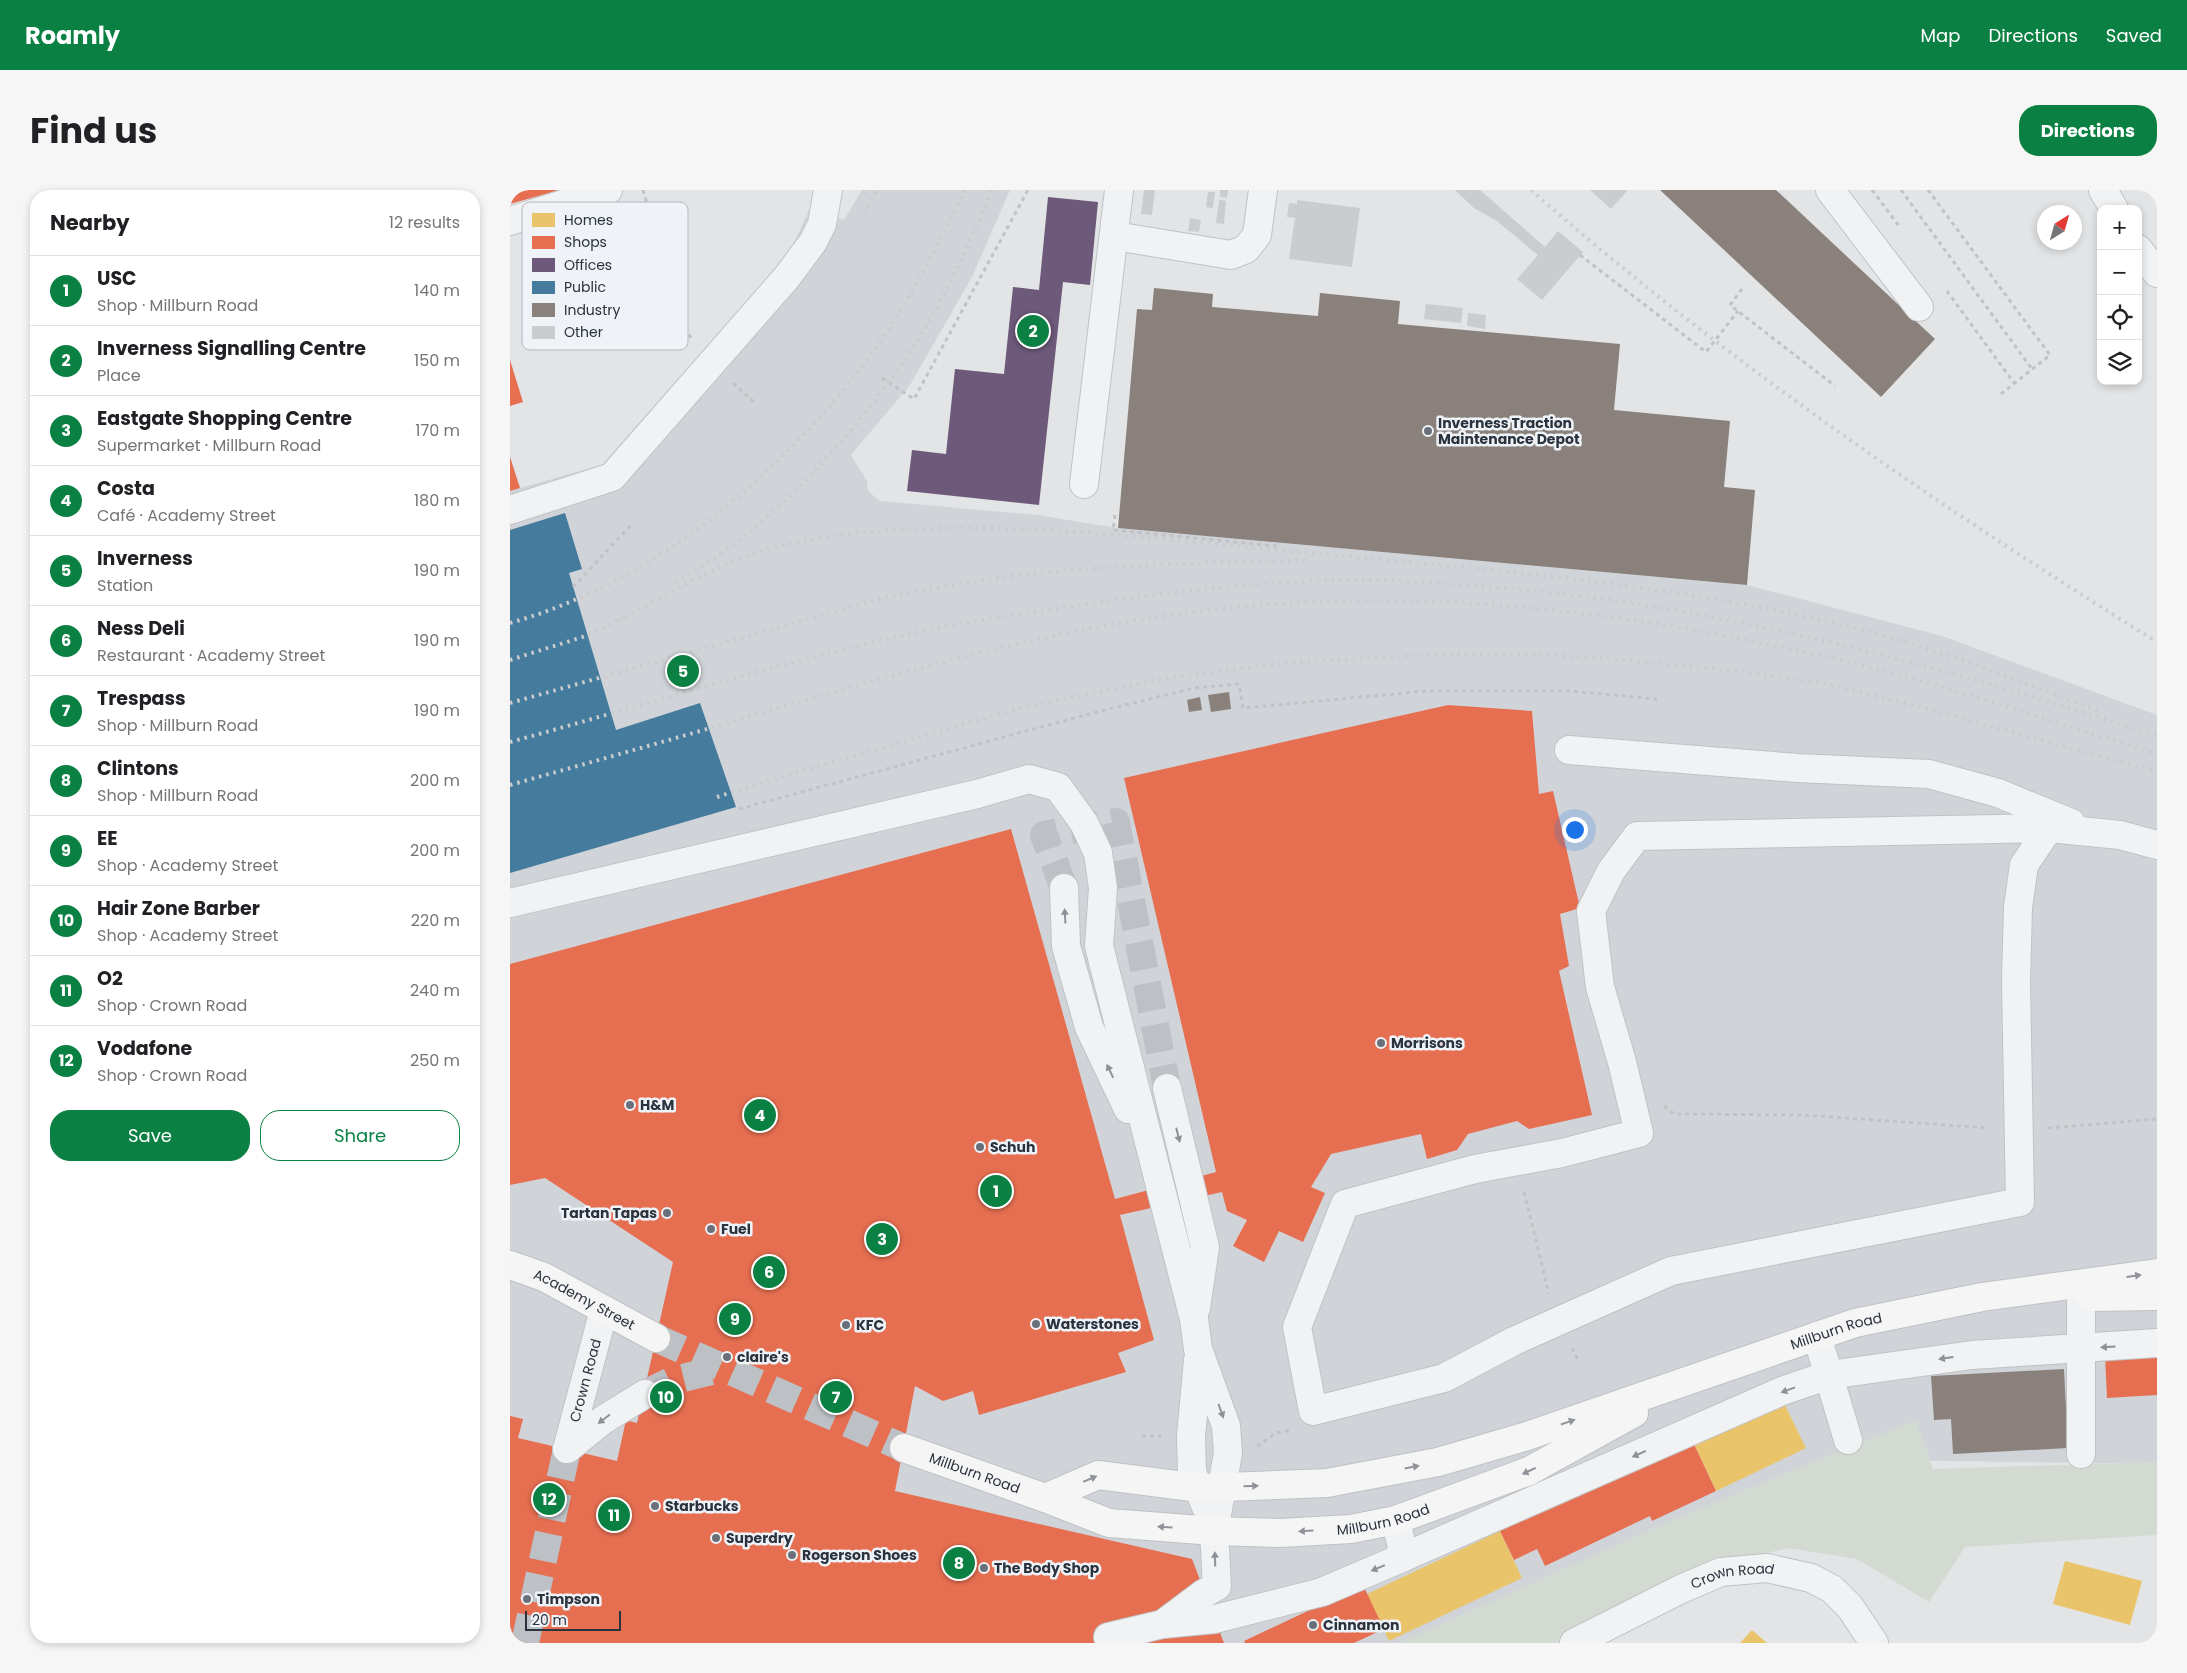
<!DOCTYPE html>
<html lang="en">
<head>
<meta charset="utf-8">
<style>
	:root { --surface:#fff; --page:#f6f6f6; --text:#202124; --muted:#757577; --line:#e0e0e0; --accent:#0b8043 }
	body { margin:0; font-family:Poppins,sans-serif; background:var(--page); color:var(--text) }
	.controls { position:absolute; right:15px; top:15px; display:grid; overflow:hidden; border-radius:10px; box-shadow:0 2px 8px #0003 }
	.controls button { width:45px; height:45px; display:grid; place-items:center; padding:0; border:0; border-bottom:1px solid var(--line); background:var(--surface); color:var(--text); font:25px sans-serif }
	.compass { position:absolute; left:1527px; top:15px; width:45px; height:45px; border-radius:50%; background:var(--surface); box-shadow:0 2px 8px #0003; rotate:37deg }
	.scale { position:absolute; left:15px; bottom:12px; width:96px; box-sizing:border-box; padding-left:5px; border:2px solid #2a323e; border-top:0; font-size:14px; line-height:18px; white-space:nowrap; color:#2a323e; -webkit-text-stroke:4px #eff2f6; paint-order:stroke }
	.you { position:absolute; left:1064px; top:639px; width:18px; height:18px; margin:-12px; border:4px solid #fff; border-radius:50%; background:#1a73e8; box-shadow:0 0 0 8px #1a73e833 }
	.badge { display:grid; place-items:center; width:32px; height:32px; border-radius:50%; background:var(--accent); color:#fff; font-size:16px; font-weight:700 }
	.pin { position:absolute; translate:-50% -50%; border:2px solid #fff; box-shadow:0 1px 5px #0006 }
	.list { margin:0; padding:0; list-style:none }
	h2 { display:flex; justify-content:space-between; align-items:center; height:65px; margin:0; padding:0 20px; font-size:21px }
	h2 small { font-size:16px; font-weight:400; color:var(--muted) }
	.list li { display:grid; grid-template-columns:32px 1fr auto; gap:15px; align-items:center; box-sizing:border-box; height:70px; padding:0 20px; border-top:1px solid var(--line) }
	.list b { display:block; font-size:19px; white-space:nowrap }
	.list p { margin:0; font-size:16px; white-space:nowrap; color:var(--muted) }
	.list em { font-size:16px; font-style:normal; color:var(--muted) }
	.actions { display:flex; gap:10px; padding:15px 20px }
	.actions a { flex:1; padding:11px 0; border:1px solid var(--accent); border-radius:20px; text-align:center; font-size:18px; color:var(--accent) }
	.actions .main { background:var(--accent); color:#fff }
	.icon { flex:none; width:28px; height:28px; fill:none; stroke:currentColor; stroke-width:2; stroke-linecap:round; stroke-linejoin:round }
	.map { position:relative; flex:none; width:1647px; height:1453px; overflow:hidden; border-radius:20px }
	header { display:flex; align-items:center; gap:30px; box-sizing:border-box; height:70px; padding:0 25px; background:var(--accent); color:#fff }
	header strong { font-size:24px }
	nav { display:flex; gap:28px; margin-inline-start:auto; font-size:18px }
	.intro { display:flex; align-items:center; justify-content:space-between; box-sizing:border-box; height:120px; padding:0 30px }
	h1 { margin:0; font-size:35px }
	.button { padding:12px 22px; border-radius:20px; background:var(--accent); color:#fff; font-size:18px; font-weight:700 }
	main { display:flex; gap:30px; padding:0 30px }
	aside { flex:1; background:var(--surface); border-radius:20px; box-shadow:0 2px 8px #0003 }
	.map>svg:first-child { display:block }
	.built { fill:#d0d4d9 }
	.green { fill:#d3dad2 }
	.homes { fill:#e9c46a }
	.shops { fill:#e76f51 }
	.offices { fill:#6d597a }
	.public { fill:#457b9d }
	.industry { fill:#8a817c }
	.building { fill:#caccce }
	.lines { fill:none; stroke-linecap:round; stroke-linejoin:round }
	.minor-tunnel { stroke:#bdc0c4; stroke-width:28; stroke-dasharray:28 14; stroke-linecap:butt }
	.major-tunnel { stroke:#bdc0c4; stroke-width:28; stroke-dasharray:28 14; stroke-linecap:butt }
	.minor-casing { stroke:#c0c2c4; stroke-width:30 }
	.major-casing { stroke:#bec1c4; stroke-width:30 }
	.path { stroke:#c0c2c5; stroke-width:3; stroke-dasharray:4 4; stroke-linecap:butt }
	.minor { stroke:#f1f2f3; stroke-width:28 }
	.major { stroke:#f5f5f6; stroke-width:28 }
	.rail { stroke:#caccce; stroke-width:4; stroke-dasharray:2.5 5; stroke-linecap:butt }
	.oneway { fill:#8e9298 }
	.oneway2 { fill:#90949a }
	.poi-dot { fill:#6a7079; stroke:#eff2f6; stroke-width:2 }
	.labels { text-anchor:middle; dominant-baseline:central; stroke-width:5; stroke-linejoin:round; paint-order:stroke }
	.poi-label { font-size:14px; font-weight:bold; fill:#2a323e; stroke:#eff2f6; text-anchor:start }
	.street-label { font-size:14px; fill:#2a323e; stroke:#eff2f6 }
	.key { fill:#eff2f6; stroke:#b4b8bf; stroke-width:1 }
	.key-label { font-size:14px; fill:#2a323e }
</style>
</head>
<body>
<header>
<strong>Roamly</strong>
<nav><a>Map</a><a>Directions</a><a>Saved</a></nav>
</header>
<div class="intro"><h1>Find us</h1><a class="button">Directions</a></div>
<main>
<aside>
<h2>Nearby<small>12 results</small></h2>
<ul class="list">
<li><span class="badge">1</span><div><b>USC</b><p>Shop · Millburn Road</p></div><em>140 m</em></li>
<li><span class="badge">2</span><div><b>Inverness Signalling Centre</b><p>Place</p></div><em>150 m</em></li>
<li><span class="badge">3</span><div><b>Eastgate Shopping Centre</b><p>Supermarket · Millburn Road</p></div><em>170 m</em></li>
<li><span class="badge">4</span><div><b>Costa</b><p>Café · Academy Street</p></div><em>180 m</em></li>
<li><span class="badge">5</span><div><b>Inverness</b><p>Station</p></div><em>190 m</em></li>
<li><span class="badge">6</span><div><b>Ness Deli</b><p>Restaurant · Academy Street</p></div><em>190 m</em></li>
<li><span class="badge">7</span><div><b>Trespass</b><p>Shop · Millburn Road</p></div><em>190 m</em></li>
<li><span class="badge">8</span><div><b>Clintons</b><p>Shop · Millburn Road</p></div><em>200 m</em></li>
<li><span class="badge">9</span><div><b>EE</b><p>Shop · Academy Street</p></div><em>200 m</em></li>
<li><span class="badge">10</span><div><b>Hair Zone Barber</b><p>Shop · Academy Street</p></div><em>220 m</em></li>
<li><span class="badge">11</span><div><b>O2</b><p>Shop · Crown Road</p></div><em>240 m</em></li>
<li><span class="badge">12</span><div><b>Vodafone</b><p>Shop · Crown Road</p></div><em>250 m</em></li>
</ul>
<div class="actions"><a class="main">Save</a><a>Share</a></div>
</aside>
<div class="map">
<svg width="1647" height="1453" viewBox="0 0 1647 1453">
	<rect width="100%" height="100%" fill="#e2e4e6"/>
	<path class="built" d="M352,0h148l-38,87 -62,108 -59,70 16,26 1,10 12,10 157,14 81,13 629,57 195,51 215,79v749l-278,-4 -477,183h-892v-1187l10,32 82,-23 106,-120 56,-60 26,-33 19,-42 35,10z"/>
	<path class="green" d="M1406,1230l17,49 224,-7v73l-192,12 -36,55 -72,-43 -68,-11 -98,22 -136,73h-156l275,-124z"/>
	<g class="homes">
		<path d="M1271,1207l25,51 -90,43 -24,-51z"/>
		<path d="M990,1341l22,47 -133,63 -22,-47z"/>
		<path d="M1555,1371l77,20 -12,44 -77,-21z"/>
		<path d="M1242,1440l15,13h-27z"/>
	</g>
	<g class="shops">
		<path d="M0,0h46v1l-46,13z"/>
		<path d="M0,170l13,42 -13,4z"/>
		<path d="M0,267l10,31 -10,3z"/>
		<path d="M938,515l84,6 7,83 14,-3 27,117 -20,6 9,52 -10,5 33,144 -63,14 -12,-8 -49,13 -11,16 -30,9 -6,-25 -90,20 -20,33 14,6 -22,49 -24,-11 -15,31 -31,-16 14,-26 -20,-9 -5,-19 -102,23 34,125 -36,13 8,19 -147,43 -6,-24 -30,10 -28,-15 -20,105 297,68 32,84h-714v-227l13,3 -5,19 99,23 9,-41 11,3 36,-161 -128,-84 -35,7v-221l501,-135 104,370 101,-27 -92,-394z"/>
		<path d="M1647,1163v42l-50,3 -2,-42z"/>
		<path d="M1182,1250l24,51 -64,30 -2,-5 -105,50 -8,-17 -23,11 -14,-29z"/>
		<path d="M853,1395l21,44 -30,14h-109l-1,-2z"/>
	</g>
	<path class="offices" d="M538,7l50,5 -8,83 -27,-3 -24,223 -132,-14 5,-41 34,4 9,-85 49,5 9,-87 26,3z"/>
	<path class="public" d="M55,323l17,56 -13,4 47,157 84,-27 36,104 -226,66v-343z"/>
	<g class="industry">
		<path d="M1150,0h116l159,149 -54,58z"/>
		<path d="M644,98l59,6 -1,13 106,9 2,-23 80,8 -2,23 222,20 -6,66 116,11 -6,66 31,3 -8,95 -629,-57 19,-219 15,1z"/>
		<path d="M719,502l2,17 -20,3 -3,-17z"/>
		<path d="M690,507l2,13 -13,2 -2,-12z"/>
		<path d="M1554,1179l4,79 -115,6 -2,-35 -17,1 -3,-44z"/>
	</g>
	<g class="building">
		<path d="M634,0h11l-3,25 -11,-1z"/>
		<path d="M710,0h8l-1,8 -7,-1z"/>
		<path d="M945,0h25l65,57 13,-16 25,21 -41,48 -25,-21 21,-24 -41,-34 -23,-13z"/>
		<path d="M1080,0h36l1,1 -16,18z"/>
		<path d="M698,2h7l-2,16 -7,-1z"/>
		<path d="M709,10l7,1 -2,23 -8,-1z"/>
		<path d="M787,10l63,8 -8,59 -63,-8 6,-41 -8,-1 2,-14 8,1z"/>
		<path d="M680,28l11,2 -2,12 -11,-1z"/>
		<path d="M916,114l37,4 -2,15 -37,-4z"/>
		<path d="M958,123l18,2 -1,14 -18,-3z"/>
	</g>
	<g class="lines">
		<g class="minor-tunnel">
			<path d="M554,698l-20,-53 72,-13 51,266"/>
			<path d="M135,1204l26,-13 52,-13"/>
			<path d="M15,1453l42,-194"/>
		</g>
		<path class="major-tunnel" d="M146,1148l248,110"/>
		<g class="minor-casing">
			<g id="minor">
				<path d="M1320,0l89,117"/>
				<path d="M1593,0l11,19"/>
				<path d="M0,31l98,-31"/>
				<path d="M605,46l116,19 15,-6 11,-14 6,-45"/>
				<path d="M1628,59l19,24"/>
				<path d="M574,294l35,-294"/>
				<path d="M0,320l102,-33 175,-200 26,-35 9,-18 6,-34"/>
				<path d="M1059,560l229,18 131,6 69,19 73,30"/>
				<path d="M1539,638l-412,8 -26,35 -20,40 9,76 22,75 17,71 -77,20 -87,16 -130,35 -48,123 16,84 131,-33 70,-37 157,-70 349,-69 -4,-221 2,-74 6,-42 25,-37 71,7 37,10"/>
				<path d="M554,698l2,58 23,81 39,82"/>
				<path d="M0,713l467,-109 52,-15 29,8 26,36 14,30 5,35 -4,58 95,373 4,30 28,77 2,27 -14,78 3,55 -14,8 -40,30"/>
				<path d="M657,898l38,159 -9,61"/>
				<path d="M1307,1146l31,104"/>
				<path d="M688,1170l-7,76 1,36 14,35"/>
				<path id="s1" d="M57,1259l37,-139"/>
				<path d="M57,1259l36,-29 42,-26"/>
				<path d="M1571,1264v-157"/>
				<path d="M894,1367l378,-166 47,-16 143,-20 185,-12"/>
				<path d="M598,1447l55,-13 52,-5 107,-27 82,-35 -8,-37"/>
				<path id="s2" d="M1064,1453l107,-54 40,-17 46,-4 44,10 21,11 18,18 24,36"/>
			</g>
		</g>
		<g class="major-casing">
			<g id="major">
				<path id="s3" d="M0,1075l34,12 112,61"/>
				<path d="M1581,1107l66,-1"/>
				<path id="s4" d="M394,1258l141,50 64,25 105,8 66,2 71,-4 45,-9 133,-49 105,-58"/>
				<path id="s5" d="M535,1308l53,-23 102,13 127,-5 111,-21 86,-25 331,-114 127,-26 175,-24"/>
			</g>
		</g>
		<g class="path">
			<path d="M133,0l41,137 9,14"/>
			<path d="M1362,0l27,36"/>
			<path d="M1391,0l131,179"/>
			<path d="M1418,0l122,165 -49,39"/>
			<path d="M1070,65l126,97 32,-41"/>
			<path d="M1232,99l-12,16 105,81"/>
			<path d="M1437,101l67,92"/>
			<path d="M372,188l32,21 114,-209"/>
			<path d="M223,193l22,20"/>
			<path d="M605,325l-2,15 162,16v-4"/>
			<path d="M63,397l60,-64"/>
			<path d="M229,619l350,-95 105,-26 45,-4 4,24 183,-17h144l87,8"/>
			<path d="M1154,916l10,8 129,1 186,13"/>
			<path d="M1538,938l109,-9"/>
			<path d="M1014,1002l25,102"/>
			<path d="M1062,1158l7,15"/>
			<path d="M632,1246h19"/>
			<path d="M747,1256l19,-13 15,-3"/>
		</g>
		<use href="#minor" class="minor"/>
		<use href="#major" class="major"/>
		<g class="rail">
			<path d="M1021,0c193,170 407,316 626,452"/>
			<path d="M354,24l13,-24"/>
			<path d="M166,393c18,-12 37,-23 54,-36 71,-53 148,-141 194,-217 27,-45 47,-92 68,-140"/>
			<path d="M109,431c51,-28 102,-60 158,-74 149,-36 328,-13 480,1 195,19 391,31 582,76 89,21 175,55 261,87"/>
			<path d="M0,433c140,-39 271,-147 357,-263 39,-52 69,-111 98,-170"/>
			<path d="M0,470l82,-26 32,-17"/>
			<path d="M0,513l380,-107 110,-19 83,-8 133,-7 94,-2"/>
			<path d="M0,552c139,-38 276,-82 417,-112 35,-8 72,-12 108,-18 100,-16 201,-29 303,-32 42,-1 85,2 126,5 237,15 468,78 693,151"/>
			<path d="M0,595c82,-23 163,-46 245,-70 165,-49 332,-96 504,-110 195,-16 392,11 581,55 107,25 212,62 317,94"/>
			<path d="M207,607l56,-18 248,-71 146,-30 118,-15 157,-9h85l85,5 127,12 87,13 87,21 244,67"/>
		</g>
	</g>
	<defs><path id="oneway-solid" d="M-6-.8H1V-3.2L6.5 0L1 3.2V.8H-6Z" transform="scale(1.25)"/></defs>
	<g class="oneway">
		<use href="#oneway-solid" transform="translate(555 726) rotate(-93)"/>
		<use href="#oneway-solid" transform="translate(600 881) rotate(-115)"/>
		<use href="#oneway-solid" transform="translate(668 945) rotate(76)"/>
		<use href="#oneway-solid" transform="translate(1598 1157) rotate(176)"/>
		<use href="#oneway-solid" transform="translate(1436 1168) rotate(172)"/>
		<use href="#oneway-solid" transform="translate(1278 1200) rotate(160)"/>
		<use href="#oneway-solid" transform="translate(711 1221) rotate(70)"/>
		<use href="#oneway-solid" transform="translate(94 1229) rotate(143)"/>
		<use href="#oneway-solid" transform="translate(1129 1264) rotate(156)"/>
		<use href="#oneway-solid" transform="translate(705 1369) rotate(-92)"/>
		<use href="#oneway-solid" transform="translate(868 1378) rotate(157)"/>
	</g>
	<g class="oneway2">
		<use href="#oneway-solid" transform="translate(1624 1086) rotate(-8)"/>
		<use href="#oneway-solid" transform="translate(1058 1232) rotate(-19)"/>
		<use href="#oneway-solid" transform="translate(902 1277) rotate(-11)"/>
		<use href="#oneway-solid" transform="translate(1019 1281) rotate(155)"/>
		<use href="#oneway-solid" transform="translate(580 1289) rotate(-23)"/>
		<use href="#oneway-solid" transform="translate(741 1296) rotate(-2)"/>
		<use href="#oneway-solid" transform="translate(655 1337) rotate(-176)"/>
		<use href="#oneway-solid" transform="translate(796 1341) rotate(177)"/>
	</g>
	<g class="poi-dot">
		<circle cx="918" cy="241" r="5"/>
		<circle cx="871" cy="853" r="5"/>
		<circle cx="120" cy="915" r="5"/>
		<circle cx="470" cy="957" r="5"/>
		<circle cx="157" cy="1023" r="5"/>
		<circle cx="201" cy="1039" r="5"/>
		<circle cx="526" cy="1134" r="5"/>
		<circle cx="336" cy="1135" r="5"/>
		<circle cx="217" cy="1167" r="5"/>
		<circle cx="145" cy="1316" r="5"/>
		<circle cx="206" cy="1348" r="5"/>
		<circle cx="282" cy="1365" r="5"/>
		<circle cx="474" cy="1378" r="5"/>
		<circle cx="17" cy="1409" r="5"/>
		<circle cx="803" cy="1435" r="5"/>
	</g>
	<g class="labels">
		<g class="poi-label">
			<text x="928" y="233">Inverness Traction<tspan x="928" dy="16">Maintenance Depot</tspan></text>
			<text x="881" y="853">Morrisons</text>
			<text x="130" y="915">H&amp;M</text>
			<text x="480" y="957">Schuh</text>
			<text x="147" y="1023" text-anchor="end">Tartan Tapas</text>
			<text x="211" y="1039">Fuel</text>
			<text x="536" y="1134">Waterstones</text>
			<text x="346" y="1135">KFC</text>
			<text x="227" y="1167">claire's</text>
			<text x="155" y="1316">Starbucks</text>
			<text x="216" y="1348">Superdry</text>
			<text x="292" y="1365">Rogerson Shoes</text>
			<text x="484" y="1378">The Body Shop</text>
			<text x="27" y="1409">Timpson</text>
			<text x="813" y="1435">Cinnamon</text>
		</g>
		<g class="street-label">
			<text stroke="none"><textPath href="#s3" startOffset="82">Academy Street</textPath></text>
			<text stroke="none"><textPath href="#s5" startOffset="820">Millburn Road</textPath></text>
			<text stroke="none"><textPath href="#s1" startOffset="71">Crown Road</textPath></text>
			<text stroke="none"><textPath href="#s4" startOffset="75">Millburn Road</textPath></text>
			<text stroke="none"><textPath href="#s4" startOffset="494">Millburn Road</textPath></text>
			<text stroke="none"><textPath href="#s2" startOffset="174">Crown Road</textPath></text>
		</g>
	</g>
	<rect x="12" y="12" width="166" height="148" rx="8" class="key"/>
	<rect x="22" y="23" width="23" height="14" fill="#e9c46a"/>
	<rect x="22" y="46" width="23" height="13" fill="#e76f51"/>
	<rect x="22" y="68" width="23" height="14" fill="#6d597a"/>
	<rect x="22" y="91" width="23" height="13" fill="#457b9d"/>
	<rect x="22" y="113" width="23" height="14" fill="#8a817c"/>
	<rect x="22" y="136" width="23" height="13" fill="#caccce"/>
	<g class="key-label">
		<text x="54" y="35">Homes</text>
		<text x="54" y="57">Shops</text>
		<text x="54" y="80">Offices</text>
		<text x="54" y="102">Public</text>
		<text x="54" y="125">Industry</text>
		<text x="54" y="147">Other</text>
	</g>
</svg>
<div class="controls">
<button>+</button>
<button>−</button>
<button><svg class="icon" aria-label="locate" viewBox="0 0 24 24"><circle cx="12" cy="12" r="6"/><path d="M12 2v4M12 18v4M2 12h4M18 12h4"/></svg></button>
<button><svg class="icon" aria-label="layers" viewBox="0 0 24 24"><path d="M12 4l9 5-9 5-9-5zM3 14l9 5 9-5"/></svg></button>
</div>
<svg class="compass" viewBox="-18 -18 36 36"><path d="M0-13l5 13h-10z" fill="#e53935"/><path d="M0 13l5-13h-10z" fill="#757577"/></svg>
<div class="scale">20 m</div>
<div class="you"></div>
<div class="pin badge" style="left:486px;top:1001px">1</div>
<div class="pin badge" style="left:523px;top:141px">2</div>
<div class="pin badge" style="left:372px;top:1049px">3</div>
<div class="pin badge" style="left:250px;top:925px">4</div>
<div class="pin badge" style="left:173px;top:481px">5</div>
<div class="pin badge" style="left:259px;top:1082px">6</div>
<div class="pin badge" style="left:326px;top:1207px">7</div>
<div class="pin badge" style="left:449px;top:1373px">8</div>
<div class="pin badge" style="left:225px;top:1129px">9</div>
<div class="pin badge" style="left:156px;top:1207px">10</div>
<div class="pin badge" style="left:104px;top:1325px">11</div>
<div class="pin badge" style="left:39px;top:1309px">12</div>
</div>
</main>
</body>
</html>
